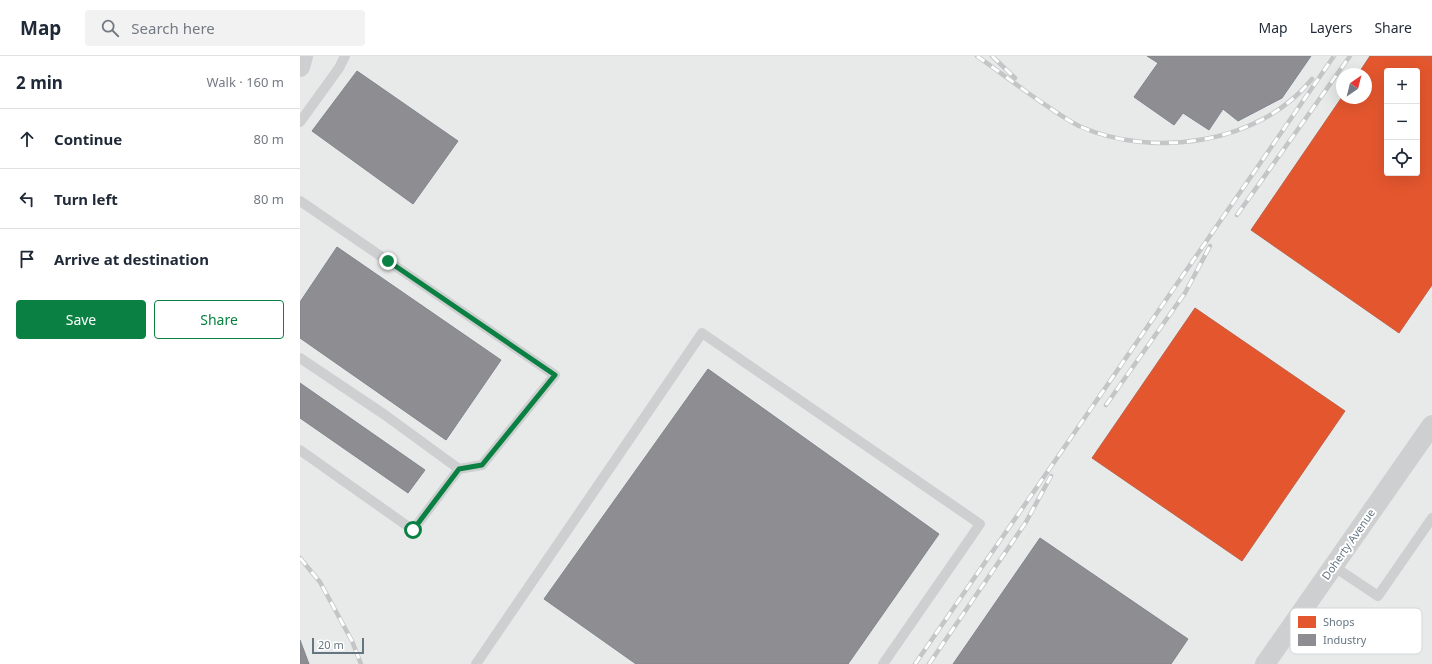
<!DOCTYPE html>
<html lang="en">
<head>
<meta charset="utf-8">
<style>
	:root { --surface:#fff; --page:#f2f2f3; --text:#1f2937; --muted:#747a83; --line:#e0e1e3; --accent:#0b8043 }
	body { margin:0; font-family:"Noto Sans",sans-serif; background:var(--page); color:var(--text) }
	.controls { position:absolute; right:12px; top:12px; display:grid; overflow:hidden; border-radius:4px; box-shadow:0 4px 16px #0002 }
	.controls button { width:36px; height:36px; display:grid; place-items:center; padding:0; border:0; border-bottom:1px solid var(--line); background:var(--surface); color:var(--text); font:20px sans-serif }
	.compass { position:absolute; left:1036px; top:12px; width:36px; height:36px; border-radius:50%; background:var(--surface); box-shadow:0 4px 16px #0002; rotate:35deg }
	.scale { position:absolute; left:12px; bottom:10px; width:52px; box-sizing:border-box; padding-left:4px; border:2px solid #657683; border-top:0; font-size:11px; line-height:14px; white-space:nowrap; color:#657683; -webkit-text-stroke:3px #fff; paint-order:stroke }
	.stop { position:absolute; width:12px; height:12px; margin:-9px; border:3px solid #0b8043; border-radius:50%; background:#fff }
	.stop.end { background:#0b8043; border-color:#fff; box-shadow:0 1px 4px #0008 }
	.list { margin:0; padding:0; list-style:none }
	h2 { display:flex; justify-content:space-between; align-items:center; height:52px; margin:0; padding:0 16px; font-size:17px }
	h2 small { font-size:13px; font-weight:400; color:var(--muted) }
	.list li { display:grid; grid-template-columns:26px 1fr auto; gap:12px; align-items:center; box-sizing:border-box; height:60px; padding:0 16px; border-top:1px solid var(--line) }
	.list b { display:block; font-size:15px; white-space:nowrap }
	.list em { font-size:13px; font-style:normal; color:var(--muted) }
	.actions { display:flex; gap:8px; padding:12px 16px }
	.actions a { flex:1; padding:9px 0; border:1px solid var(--accent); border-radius:4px; text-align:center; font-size:14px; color:var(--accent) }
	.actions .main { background:var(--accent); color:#fff }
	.icon { flex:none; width:22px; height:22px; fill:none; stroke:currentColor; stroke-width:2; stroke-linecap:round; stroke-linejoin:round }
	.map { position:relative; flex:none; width:1132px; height:608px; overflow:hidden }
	header { display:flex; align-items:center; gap:24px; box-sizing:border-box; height:56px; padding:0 20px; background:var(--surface); border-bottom:1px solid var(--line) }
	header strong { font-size:19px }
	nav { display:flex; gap:22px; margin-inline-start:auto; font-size:14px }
	.search { width:280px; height:36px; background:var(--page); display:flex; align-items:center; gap:10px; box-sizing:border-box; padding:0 14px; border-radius:4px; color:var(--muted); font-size:15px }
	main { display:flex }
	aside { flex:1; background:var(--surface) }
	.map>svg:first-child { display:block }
	.built { fill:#e8e9e9; fill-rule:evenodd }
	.shops { fill:#e4572e; stroke:#be6048; fill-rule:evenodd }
	.industry { fill:#8d8d92; stroke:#81868e }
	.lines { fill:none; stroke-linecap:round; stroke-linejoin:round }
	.lane { stroke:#cecfd0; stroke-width:10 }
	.street { stroke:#cecfd0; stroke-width:20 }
	.rail-casing { stroke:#c3c5c6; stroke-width:4.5 }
	.rail { stroke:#fff; stroke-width:3; stroke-dasharray:9; stroke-linecap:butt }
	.route { stroke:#0b8043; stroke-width:5 }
	.labels { text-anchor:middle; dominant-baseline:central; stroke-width:4; stroke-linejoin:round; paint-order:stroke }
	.street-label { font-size:11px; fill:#657683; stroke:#fff }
	.key { fill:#fff; stroke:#d1d6da; stroke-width:1 }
	.key-label { font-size:11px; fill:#657683 }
</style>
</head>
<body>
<header>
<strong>Map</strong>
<div class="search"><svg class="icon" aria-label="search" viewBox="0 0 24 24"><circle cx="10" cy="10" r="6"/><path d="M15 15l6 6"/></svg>Search here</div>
<nav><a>Map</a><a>Layers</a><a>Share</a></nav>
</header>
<main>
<aside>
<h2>2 min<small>Walk · 160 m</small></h2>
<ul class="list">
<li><svg class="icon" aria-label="ahead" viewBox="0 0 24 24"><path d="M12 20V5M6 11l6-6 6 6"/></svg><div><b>Continue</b></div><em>80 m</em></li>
<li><svg class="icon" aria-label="left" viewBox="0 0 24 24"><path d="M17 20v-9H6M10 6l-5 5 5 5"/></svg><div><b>Turn left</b></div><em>80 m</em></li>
<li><svg class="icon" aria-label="arrive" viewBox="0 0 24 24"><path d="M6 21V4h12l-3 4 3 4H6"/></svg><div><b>Arrive at destination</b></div></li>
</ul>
<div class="actions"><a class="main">Save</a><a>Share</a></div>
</aside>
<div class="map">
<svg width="1132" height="608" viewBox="0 0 1132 608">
	<rect width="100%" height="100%" fill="#f9f9f9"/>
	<path class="built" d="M0,0h1132v608h-1132zM1087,15h30v102h-30zM1042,18h24v24h-24z"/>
	<g class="shops">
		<path d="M1070,0h53l9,6v223l-33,48 -148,-103 91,-133v1h24v-24h-8zM1087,15h30v102h-30z"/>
		<path d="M1123,0h9v6z"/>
		<path d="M895,252l150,103 -103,150 -150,-103z"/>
	</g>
	<g class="industry">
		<path d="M847,0h164l-29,42 -44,23 -15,-12 -14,21 -26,-17 -9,12 -40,-28 24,-34z"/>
		<path d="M57,15l101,70 -45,63 -101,-73z"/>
		<path d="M37,191l164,113 -55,80 -146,-102v-36z"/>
		<path d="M408,313l231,165 -91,130h-212l-92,-65z"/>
		<path d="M0,327l125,87 -17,23 -108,-75z"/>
		<path d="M740,482l148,101 -17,25h-218z"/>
		<path d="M0,584l9,24h-9z"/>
	</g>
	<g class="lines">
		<g class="lane">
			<path d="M0,66l39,-54 6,-12"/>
			<path d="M0,145l255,174 -73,90 -23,4 -46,61 -113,-80"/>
			<path d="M0,302l85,57 74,54"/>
			<path d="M1033,510l45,30 54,-78"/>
			<path d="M176,608l226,-331 278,191 -97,140"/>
		</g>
		<g class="street">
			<path d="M0,11l3,-11"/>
			<path d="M965,608l167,-239"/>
		</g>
		<g class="rail-casing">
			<g id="rail">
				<path d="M677,0c18,13 36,26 54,39 16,11 31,22 48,31 74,33 181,18 233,-47"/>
				<path d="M692,0l23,22"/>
				<path d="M937,159l113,-159"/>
				<path d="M806,349l79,-112 25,-47"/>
				<path d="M0,502l20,24 32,59 9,23"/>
				<path d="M615,608l419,-608"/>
				<path d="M629,608l97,-142 25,-46"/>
			</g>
		</g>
		<use href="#rail" class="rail"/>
	</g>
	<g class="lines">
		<path class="route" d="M88,205l167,114 -73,90 -23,4 -46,61"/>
	</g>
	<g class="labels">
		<g class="street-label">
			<text transform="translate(1048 488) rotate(-55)">Doherty Avenue</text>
		</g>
	</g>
	<rect x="990" y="552" width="132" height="46" rx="6" class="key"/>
	<rect x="998" y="560" width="18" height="12" fill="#e4572e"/>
	<rect x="998" y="578" width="18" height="12" fill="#8d8d92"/>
	<g class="key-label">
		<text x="1023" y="570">Shops</text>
		<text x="1023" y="588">Industry</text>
	</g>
</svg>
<div class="controls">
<button>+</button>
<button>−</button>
<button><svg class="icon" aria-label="locate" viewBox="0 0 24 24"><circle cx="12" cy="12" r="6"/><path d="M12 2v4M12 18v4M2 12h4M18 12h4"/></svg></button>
</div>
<svg class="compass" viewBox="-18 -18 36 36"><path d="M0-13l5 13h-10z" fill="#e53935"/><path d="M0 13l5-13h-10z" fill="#747a83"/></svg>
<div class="scale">20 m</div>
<div class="stop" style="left:113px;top:474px"></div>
<div class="stop end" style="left:88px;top:205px"></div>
</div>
</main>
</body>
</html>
